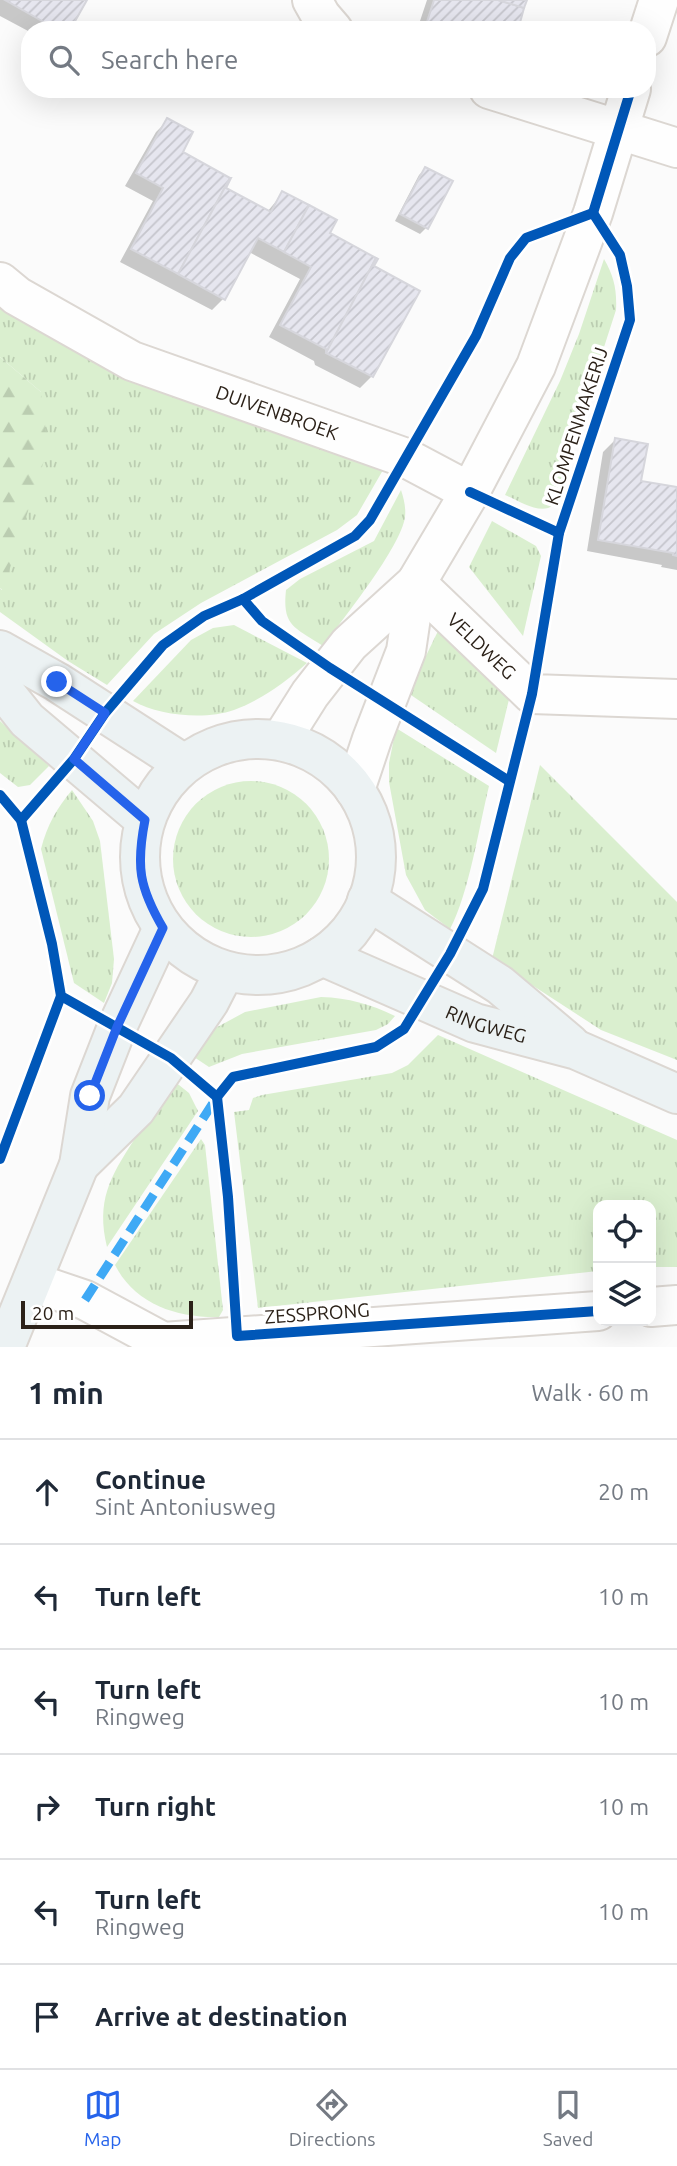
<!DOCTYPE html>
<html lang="en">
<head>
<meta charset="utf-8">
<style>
	:root { --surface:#fff; --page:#f6f6f7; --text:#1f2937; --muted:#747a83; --line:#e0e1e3; --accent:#2563eb }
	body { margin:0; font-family:Ubuntu,sans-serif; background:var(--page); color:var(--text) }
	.controls { position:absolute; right:21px; bottom:21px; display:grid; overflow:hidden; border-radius:14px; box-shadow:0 7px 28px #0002 }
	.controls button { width:63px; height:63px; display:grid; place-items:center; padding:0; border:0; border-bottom:2px solid var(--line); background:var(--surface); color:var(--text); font:35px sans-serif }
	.scale { position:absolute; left:21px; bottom:18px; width:172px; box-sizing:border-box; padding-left:7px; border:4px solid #2b2118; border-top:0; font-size:19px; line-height:24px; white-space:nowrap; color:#2b2118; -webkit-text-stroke:5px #fff; paint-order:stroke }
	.stop { position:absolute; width:21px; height:21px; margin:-16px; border:5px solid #2563eb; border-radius:50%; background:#fff }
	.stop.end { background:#2563eb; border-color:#fff; box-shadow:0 2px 7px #0008 }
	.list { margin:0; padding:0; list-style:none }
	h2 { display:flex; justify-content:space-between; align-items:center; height:91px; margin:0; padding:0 28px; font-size:30px }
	h2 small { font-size:23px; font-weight:400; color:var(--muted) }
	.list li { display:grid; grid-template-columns:46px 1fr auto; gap:21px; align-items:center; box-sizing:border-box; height:105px; padding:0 28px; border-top:2px solid var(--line) }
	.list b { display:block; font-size:26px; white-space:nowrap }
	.list p { margin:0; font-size:23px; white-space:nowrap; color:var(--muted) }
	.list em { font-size:23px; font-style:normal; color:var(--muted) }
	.icon { flex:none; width:38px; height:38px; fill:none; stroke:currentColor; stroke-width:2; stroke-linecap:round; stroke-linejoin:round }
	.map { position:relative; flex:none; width:677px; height:1347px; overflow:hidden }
	.search { position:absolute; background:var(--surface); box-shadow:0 7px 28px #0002; left:21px; right:21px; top:21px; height:77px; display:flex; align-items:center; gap:18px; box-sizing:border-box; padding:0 24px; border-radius:28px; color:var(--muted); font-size:26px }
	.sheet { height:721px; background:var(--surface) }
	nav { display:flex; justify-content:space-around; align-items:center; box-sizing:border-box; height:98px; border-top:2px solid var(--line); background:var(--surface); font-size:19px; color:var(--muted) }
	nav a { display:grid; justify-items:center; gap:4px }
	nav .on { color:var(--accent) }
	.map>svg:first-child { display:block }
	.grass { fill:url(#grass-tufts) }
	.forest { fill:url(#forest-firs) }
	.shadow { fill:#0003 }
	.building { fill:url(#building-hatch); stroke:#d6d6dc; stroke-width:2 }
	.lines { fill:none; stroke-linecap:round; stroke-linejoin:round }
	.street-casing { stroke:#dcd7d2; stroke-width:42 }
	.secondary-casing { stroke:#dcd7d2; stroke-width:42 }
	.street { stroke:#fefefe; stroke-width:38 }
	.secondary { stroke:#ecf2f3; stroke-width:38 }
	.quiet { stroke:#3fa9f5; stroke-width:9; stroke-dasharray:18 9; stroke-linecap:butt }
	.cycleway-casing { stroke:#fff; stroke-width:15 }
	.cycleway { stroke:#0057b8; stroke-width:10 }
	.route { stroke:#2563eb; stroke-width:9 }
	.labels { text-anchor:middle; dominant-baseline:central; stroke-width:7; stroke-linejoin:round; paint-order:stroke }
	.street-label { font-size:19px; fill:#2b2118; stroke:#fff }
</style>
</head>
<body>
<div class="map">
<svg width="677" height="1347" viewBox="0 0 677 1347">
	<defs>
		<pattern id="grass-tufts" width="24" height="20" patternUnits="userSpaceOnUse" patternTransform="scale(1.75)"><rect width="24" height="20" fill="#daefcf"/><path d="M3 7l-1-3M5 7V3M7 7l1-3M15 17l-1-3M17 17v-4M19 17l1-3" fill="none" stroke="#bbcdb1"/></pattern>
		<pattern id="forest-firs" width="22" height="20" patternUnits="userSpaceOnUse" patternTransform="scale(1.75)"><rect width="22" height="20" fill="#daefcf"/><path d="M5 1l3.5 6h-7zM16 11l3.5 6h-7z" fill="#bbcdb1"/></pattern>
		<pattern id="building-hatch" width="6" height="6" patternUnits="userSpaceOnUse" patternTransform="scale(1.75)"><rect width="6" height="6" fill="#e6e6ef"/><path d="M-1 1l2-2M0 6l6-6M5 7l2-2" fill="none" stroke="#c5c5cc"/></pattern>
	</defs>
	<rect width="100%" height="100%" fill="#fbfbfb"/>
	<g class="grass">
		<path d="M604,259c10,17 13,31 12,51l-63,195c-12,11 -35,-5 -48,-10l55,-114 19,-47z"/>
		<path d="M0,303l383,167 -26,45 -20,15 -136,73 -47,31 -47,51 -39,-24 -68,-49v-24l2,2 39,-198 -41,-35z"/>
		<path d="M401,490c3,9 5,18 4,27 -4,30 -62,102 -82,129 -28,-19 -41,-19 -37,-56l14,-11 74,-38z"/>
		<path d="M492,521l44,25 5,10 -18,80 -54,-69z"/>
		<path d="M234,625l73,38c-21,19 -46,37 -73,47 -28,10 -75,6 -101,-9l58,-61 22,-12z"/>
		<path d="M438,631l73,60 -15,62 -88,-60z"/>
		<path d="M0,721l49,45 -19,19 -12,2 -18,-14z"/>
		<path d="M396,728l93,58c-10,41 -20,107 -39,143l-25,-19 -19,-35 -17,-93v-19z"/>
		<path d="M540,765l137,137v158l-76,-30 -109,-71z"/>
		<circle cx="251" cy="859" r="78"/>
		<path d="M72,790l21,31 7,20 14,118 -2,24 -8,20 -30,-20 -33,-134c6,-24 16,-41 31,-59z"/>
		<path d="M321,997c28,1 49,7 74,19l-7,8 -12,6 -134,24 -33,13 -18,-12 19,-24 35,-19z"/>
		<path d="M438,1035l239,105v127h-26v-62h-53v66l-340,37 -24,-196 15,-2 4,-12 9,-3 130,-22 16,-8z"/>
		<path d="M174,1081l15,12 9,18 -91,136c-11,-46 3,-70 27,-107 13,-20 27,-39 40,-59z"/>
		<path d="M201,1139l4,6 18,165 -4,7c-43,1 -84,-13 -104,-52z"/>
	</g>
	<path class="forest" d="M0,357l41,35 7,56 -45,142 -3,-2z"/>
	<g class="shadow">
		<path d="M0,0h86l-17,30h-39v2l-30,-16z"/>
		<path d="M427,0h99l-10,30h-99z"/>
		<path d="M168,120l12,33 44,36 43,23 16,-19 44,41 45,33v109l-12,12 -45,-23 -1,-4 -45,-24 31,-58 -51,-27 -25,46 -12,12 -92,-48 33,-61 -28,-15 31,-54z"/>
		<path d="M425,169l1,59 -6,6 -25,-13 24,-46z"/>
		<path d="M615,440l24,43 38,6v81l-16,-3 1,-2 -75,-14 16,-99z"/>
	</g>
	<g class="building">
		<path d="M5,0h82l-17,30h-12z"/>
		<path d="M434,0h64l26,8 -6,22h-86l-7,-2z"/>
		<path d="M498,0h29l-3,8z"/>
		<path d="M167,118l26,14 -10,20 47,26 -52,96 -47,-25 32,-61 -27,-15z"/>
		<path d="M425,167l28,14 -25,48 -28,-15z"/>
		<path d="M230,178h1l-5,10 45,24 11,-21 27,14 -25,47 -26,-14 -33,62 -47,-26z"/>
		<path d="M309,205l28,15 -7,13 46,25 -50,95v-4l-46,-24 31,-58 -27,-15z"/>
		<path d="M376,258l2,1 -4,7 46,25 -47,86 -47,-24z"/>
		<path d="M615,438l33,6 -7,37 36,6v69l-4,-1v-2l-75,-13z"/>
	</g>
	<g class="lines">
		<g class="street-casing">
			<g id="street">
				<path d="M312,0l9,16 12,14"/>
				<path d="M647,37l12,-37"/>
				<path d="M489,89l188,59"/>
				<path id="s1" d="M0,282l17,14 115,65 274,97 64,34"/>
				<path id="s2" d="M416,583l116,111 145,5"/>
				<path d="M281,740l29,-46 39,-50 67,-61 54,-91 66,-126 57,-153 38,-124"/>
				<path d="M355,790l17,-51 34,-88 10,-68"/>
				<path d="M32,1282l53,18 78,42 435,-31"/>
				<path d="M651,1307l26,-2"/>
			</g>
		</g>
		<g class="secondary-casing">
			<g id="secondary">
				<path d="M0,650l57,32 127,82"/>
				<path d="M0,686l27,34 118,100"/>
				<circle cx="258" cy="857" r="118"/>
				<path d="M367,900l133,85 70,59"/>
				<path id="s3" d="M322,956l153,67 102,27 100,44"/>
				<path d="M79,1165l57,-56 73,-107 16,-31"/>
				<path d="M5,1347l74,-182 11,-69 27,-69 46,-99"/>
			</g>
		</g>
		<use href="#street" class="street"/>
		<use href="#secondary" class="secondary"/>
		<path class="quiet" d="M85,1300l132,-203"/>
		<g class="cycleway-casing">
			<g id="cycleway">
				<path d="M593,213l38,-124"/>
				<path d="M470,492l89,41"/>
				<path d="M243,599l19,22 68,47 179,113"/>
				<path d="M0,795l21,25 31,124 9,52 110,62 46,39"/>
				<path d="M21,820l53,-61 31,-46 58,-68 41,-29 39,-17 112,-63 15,-16 106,-184 34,-78 16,-20 67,-25"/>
				<path d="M217,1097l16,-20 143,-30 28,-18 46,-75 33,-65 49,-195 27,-161 71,-213 -3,-34 -7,-31 -27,-42"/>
				<path d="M217,1097l11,100 9,139 361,-25"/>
				<path d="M0,1159l61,-163"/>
			</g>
		</g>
		<use href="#cycleway" class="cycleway"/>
	</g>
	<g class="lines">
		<path class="route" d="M57,682l48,31 -31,46 71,61c-9,46 -6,67 18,108l-46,99 -27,69"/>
	</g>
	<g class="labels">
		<g class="street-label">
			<text stroke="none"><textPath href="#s1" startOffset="308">DUIVENBROEK</textPath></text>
			<text transform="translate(576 426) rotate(-72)">KLOMPENMAKERIJ</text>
			<text stroke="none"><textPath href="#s2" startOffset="91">VELDWEG</textPath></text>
			<text stroke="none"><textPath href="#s3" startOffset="178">RINGWEG</textPath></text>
			<text transform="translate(317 1313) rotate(-4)">ZESSPRONG</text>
		</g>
	</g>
</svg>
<div class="controls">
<button><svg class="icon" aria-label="locate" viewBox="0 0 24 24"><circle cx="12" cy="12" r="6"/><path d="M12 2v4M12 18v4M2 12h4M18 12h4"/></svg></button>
<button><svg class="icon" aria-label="layers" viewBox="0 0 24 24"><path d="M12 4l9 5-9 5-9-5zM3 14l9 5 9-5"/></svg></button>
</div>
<div class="scale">20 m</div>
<div class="stop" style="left:90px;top:1096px"></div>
<div class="stop end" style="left:57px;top:682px"></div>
<div class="search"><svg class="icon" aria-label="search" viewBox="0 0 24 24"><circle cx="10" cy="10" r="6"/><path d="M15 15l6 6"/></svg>Search here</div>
</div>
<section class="sheet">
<h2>1 min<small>Walk · 60 m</small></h2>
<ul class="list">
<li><svg class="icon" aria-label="ahead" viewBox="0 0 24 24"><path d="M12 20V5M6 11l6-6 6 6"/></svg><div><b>Continue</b><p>Sint Antoniusweg</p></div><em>20 m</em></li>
<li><svg class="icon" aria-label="left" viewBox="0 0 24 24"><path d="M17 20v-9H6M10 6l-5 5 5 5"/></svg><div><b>Turn left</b></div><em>10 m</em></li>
<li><svg class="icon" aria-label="left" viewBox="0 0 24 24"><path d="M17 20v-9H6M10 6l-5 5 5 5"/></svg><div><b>Turn left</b><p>Ringweg</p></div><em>10 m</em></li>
<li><svg class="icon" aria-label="right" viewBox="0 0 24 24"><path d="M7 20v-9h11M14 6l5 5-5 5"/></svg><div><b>Turn right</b></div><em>10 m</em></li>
<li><svg class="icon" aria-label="left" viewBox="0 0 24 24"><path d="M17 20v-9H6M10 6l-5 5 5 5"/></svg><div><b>Turn left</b><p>Ringweg</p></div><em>10 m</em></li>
<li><svg class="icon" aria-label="arrive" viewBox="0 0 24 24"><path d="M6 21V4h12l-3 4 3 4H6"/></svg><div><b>Arrive at destination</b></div></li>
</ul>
</section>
<nav>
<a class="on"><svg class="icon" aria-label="map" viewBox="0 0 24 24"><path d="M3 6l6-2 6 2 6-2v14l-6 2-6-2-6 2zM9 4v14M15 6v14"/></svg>Map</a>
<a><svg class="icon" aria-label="directions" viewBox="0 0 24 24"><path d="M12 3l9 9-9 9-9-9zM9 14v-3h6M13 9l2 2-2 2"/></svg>Directions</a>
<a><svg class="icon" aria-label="saved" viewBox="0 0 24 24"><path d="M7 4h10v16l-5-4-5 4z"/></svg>Saved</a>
</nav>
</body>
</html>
